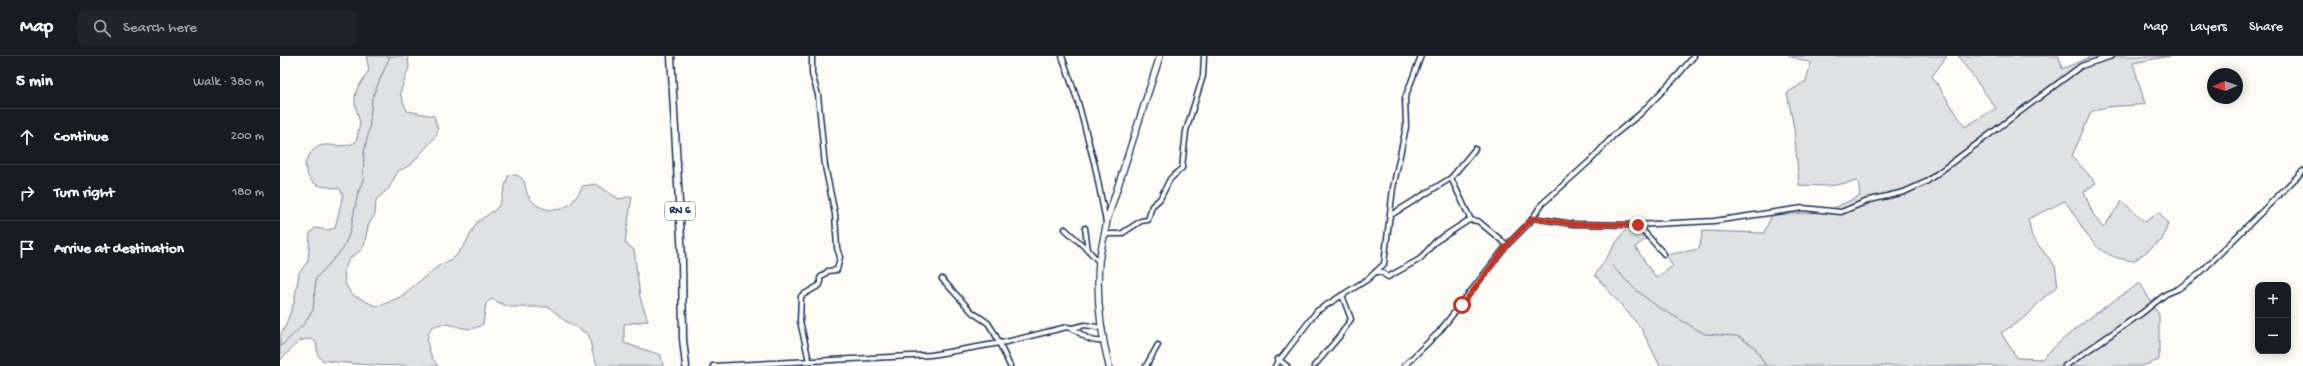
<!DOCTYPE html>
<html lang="en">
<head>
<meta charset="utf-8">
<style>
	:root { --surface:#171b24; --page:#20242c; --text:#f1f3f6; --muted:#9ea1a6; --line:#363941 }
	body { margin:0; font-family:"Gochi Hand",sans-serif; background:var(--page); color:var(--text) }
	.controls { position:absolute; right:12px; bottom:12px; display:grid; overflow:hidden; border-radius:8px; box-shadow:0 2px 10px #0003 }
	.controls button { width:36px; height:36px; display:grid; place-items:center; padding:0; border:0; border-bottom:1px solid var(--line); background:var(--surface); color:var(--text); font:20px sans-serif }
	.compass { position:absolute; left:1927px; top:12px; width:36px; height:36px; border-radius:50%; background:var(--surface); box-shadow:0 2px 10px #0003; rotate:268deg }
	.stop { position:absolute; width:12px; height:12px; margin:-9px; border:3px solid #c8321e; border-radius:50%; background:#fff }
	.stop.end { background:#c8321e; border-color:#fff; box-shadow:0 1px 4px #0008 }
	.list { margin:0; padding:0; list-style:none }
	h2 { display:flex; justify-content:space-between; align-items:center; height:52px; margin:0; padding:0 16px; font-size:17px }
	h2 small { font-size:13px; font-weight:400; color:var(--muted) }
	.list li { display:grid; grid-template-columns:26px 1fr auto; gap:12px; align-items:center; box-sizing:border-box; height:56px; padding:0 16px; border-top:1px solid var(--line) }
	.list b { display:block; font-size:15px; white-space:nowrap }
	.list em { font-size:13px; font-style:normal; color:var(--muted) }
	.icon { flex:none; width:22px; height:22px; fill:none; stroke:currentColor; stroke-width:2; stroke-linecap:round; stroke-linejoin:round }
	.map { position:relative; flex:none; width:2023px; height:310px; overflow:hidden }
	header { display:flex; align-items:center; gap:24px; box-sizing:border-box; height:56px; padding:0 20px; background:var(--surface); border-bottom:1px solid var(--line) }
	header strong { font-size:19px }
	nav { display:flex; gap:22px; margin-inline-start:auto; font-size:14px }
	.search { width:280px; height:36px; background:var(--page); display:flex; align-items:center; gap:10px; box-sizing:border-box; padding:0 14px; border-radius:8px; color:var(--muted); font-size:15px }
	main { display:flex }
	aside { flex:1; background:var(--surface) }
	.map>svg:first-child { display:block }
	.green { fill:#e0e1e3; stroke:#7e88a0 }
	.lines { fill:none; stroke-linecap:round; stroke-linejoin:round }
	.stream { stroke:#76819c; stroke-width:1 }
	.street-casing { stroke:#1b2f5e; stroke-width:7 }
	.secondary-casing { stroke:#1b2f5e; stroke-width:8 }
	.primary-casing { stroke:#1b2f5e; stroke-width:9 }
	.street { stroke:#fdfcf7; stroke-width:4 }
	.secondary { stroke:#fdfcf7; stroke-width:5.5 }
	.primary { stroke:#fdfcf7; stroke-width:6 }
	.route { stroke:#c8321e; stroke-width:5 }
	.labels { text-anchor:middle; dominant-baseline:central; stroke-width:3; stroke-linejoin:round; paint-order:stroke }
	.shield { fill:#fdfcf7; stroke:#5f6c8c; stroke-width:1 }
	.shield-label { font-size:11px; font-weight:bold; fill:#1b2f5e }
</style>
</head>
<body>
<header>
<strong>Map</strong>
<div class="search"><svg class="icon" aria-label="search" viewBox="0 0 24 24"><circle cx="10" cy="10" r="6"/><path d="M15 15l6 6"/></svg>Search here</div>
<nav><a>Map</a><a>Layers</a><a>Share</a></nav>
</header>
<main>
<aside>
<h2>5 min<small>Walk · 380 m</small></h2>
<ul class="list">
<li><svg class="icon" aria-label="ahead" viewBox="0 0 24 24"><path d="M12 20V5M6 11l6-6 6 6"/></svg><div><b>Continue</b></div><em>200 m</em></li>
<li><svg class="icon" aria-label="right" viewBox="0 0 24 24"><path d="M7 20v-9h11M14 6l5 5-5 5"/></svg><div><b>Turn right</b></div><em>180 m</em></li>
<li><svg class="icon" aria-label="arrive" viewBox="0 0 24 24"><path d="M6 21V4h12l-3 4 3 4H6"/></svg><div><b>Arrive at destination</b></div></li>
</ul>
</aside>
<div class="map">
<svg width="2023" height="310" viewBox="0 0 2023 310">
	<rect width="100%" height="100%" fill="#fdfcf7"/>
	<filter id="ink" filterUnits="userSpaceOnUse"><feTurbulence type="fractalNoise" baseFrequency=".025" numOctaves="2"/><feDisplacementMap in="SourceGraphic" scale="8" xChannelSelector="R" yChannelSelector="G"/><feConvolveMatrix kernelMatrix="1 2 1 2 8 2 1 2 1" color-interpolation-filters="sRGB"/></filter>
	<g filter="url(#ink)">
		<g class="green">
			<path d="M86,0h42l1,11 -9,26 7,18 27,5 4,14 -2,6 -20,23 -5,6 -13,6 -9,17 -13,12 -1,14 -7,12 -4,20 -4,5 -10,7 -6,12 1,13 6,11 24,12 7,-1 18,-8 37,-30 18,-10 9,-11 13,-24 18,-12 5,-6 8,-28c4,-1 8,-2 12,1 6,3 5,11 7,16 7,17 29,22 43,11 5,-4 9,-12 13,-18l13,-2 23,15 13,-3 -7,47 9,7 6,47 8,24 -24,3v19l37,12 2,11h-65l-5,-11 -4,-20 -25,-15 -15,-13h-40l-18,-8 -5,5 -3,20c-15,10 -23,1 -38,0 -4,-1 -9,2 -13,3 -9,12 -3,28 6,39 -38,0 -79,0 -116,-6l-4,-5 -2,-13c-16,-10 -24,9 -36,18v-25l5,-8 9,-25 5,-29 9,-12 2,-28 5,-5 13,2 7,-2 8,-33 -3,-6c-20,-4 -32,0 -35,-26 15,-32 28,-9 51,-21l4,-19 -5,-19v-7l2,-8 12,-19z"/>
			<path d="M1509,0h158l-15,20 33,51 31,-19 -38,-52h101l3,13 31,-13h77l-37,7 12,41c-18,3 -38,0 -54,8l-19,44 24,27 -12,9 9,22 10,14 19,-27 23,21 14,-10 9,12 -6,16 -28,21c-43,-4 -47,-30 -69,-60l-37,18 4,18 23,29 3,20 -17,14 -14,16 -26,17 16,25 25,1c29,-30 64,-53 98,-76l19,32v45l-17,6h-469l-2,-2 -11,2 -19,-38 -46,-53 32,-48 9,-1 10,13 -11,8 21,31 17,-12 -7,-11 33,-6 4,-18 61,2 8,-18 53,-3 35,-16 -2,-15 -29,5 -30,-1 -5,-57 -7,-35 19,-12 5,-18z"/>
		</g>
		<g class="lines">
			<g class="stream">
				<path d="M1332,210l24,24 22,17 47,27 32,2 17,10 12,20"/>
				<path d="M0,291l24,-23 9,-14 3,-32 27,-29 7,-17 8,-39 5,-13 1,-28 5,-21 3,-33 18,-42"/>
			</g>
			<g class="street-casing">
				<g id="street">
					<path d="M782,0l16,46 17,64 11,56"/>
					<path d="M1171,122l20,42"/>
					<path d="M1111,159l60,-37 24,-29"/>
					<path d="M1253,162l40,6 62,1 79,-4 89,-13 38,4 29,-12 34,-8 22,-10 155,-116 31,-10"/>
					<path d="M1358,169l26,29"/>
					<path d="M785,173l23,21 -3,-22"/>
					<path d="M824,178h17l20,-13 7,-1 4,-14 8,-7 10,-20 12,-11 4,-37 17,-55 1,-20"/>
					<path d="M808,194l11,12"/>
					<path d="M1096,216h5l7,5 32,-18 15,-17 34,-22 9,1 29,24"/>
					<path d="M662,223l30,33 16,11 7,11 15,32"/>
					<path d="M792,272l13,-3 17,3"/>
					<path d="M998,303l9,7"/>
					<path d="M529,305l-9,-40 1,-25 19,-11v-7l8,-7 9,-1 3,-13 -3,-9 -2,-34 -10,-48 -7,-71 -6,-21v-18"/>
					<path d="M433,310l218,-11 75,-13 61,-15c14,2 17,16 36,14"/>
					<path d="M866,310l12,-21"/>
					<path d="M995,310l42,-55 51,-32 16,-15 9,-76 13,-61 -1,-29 16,-42"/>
					<path d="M1034,310l25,-29 12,-18 -9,-24"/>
					<path d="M1124,310l35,-34 68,-87 23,-23 12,-18 49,-44 23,-25 26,-21 38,-39 16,-19"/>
					<path d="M1785,310l77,-53 24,-19 12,-5 21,-15 104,-103"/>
				</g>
			</g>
			<g class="secondary-casing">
				<path id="secondary" d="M829,310c-8,-33 -13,-70 -10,-104 2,-14 6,-28 8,-42l53,-164"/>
			</g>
			<g class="primary-casing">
				<path id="primary" d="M391,0l11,202 1,81 3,27"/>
			</g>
			<use href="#street" class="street"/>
			<use href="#secondary" class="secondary"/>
			<use href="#primary" class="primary"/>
		</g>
	</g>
	<g class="lines" filter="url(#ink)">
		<path class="route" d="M1182,249l45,-60 26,-27 40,6 65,1"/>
	</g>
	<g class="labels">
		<rect class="shield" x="385" y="146" width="30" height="18" rx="3"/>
		<g class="shield-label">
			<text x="400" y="155">RN 6</text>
		</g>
	</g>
</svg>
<div class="controls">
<button>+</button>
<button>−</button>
</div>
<svg class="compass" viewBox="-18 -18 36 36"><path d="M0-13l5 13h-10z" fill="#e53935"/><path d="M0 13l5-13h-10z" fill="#9ea1a6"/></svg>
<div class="stop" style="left:1182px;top:249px"></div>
<div class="stop end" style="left:1358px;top:169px"></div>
</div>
</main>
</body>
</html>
